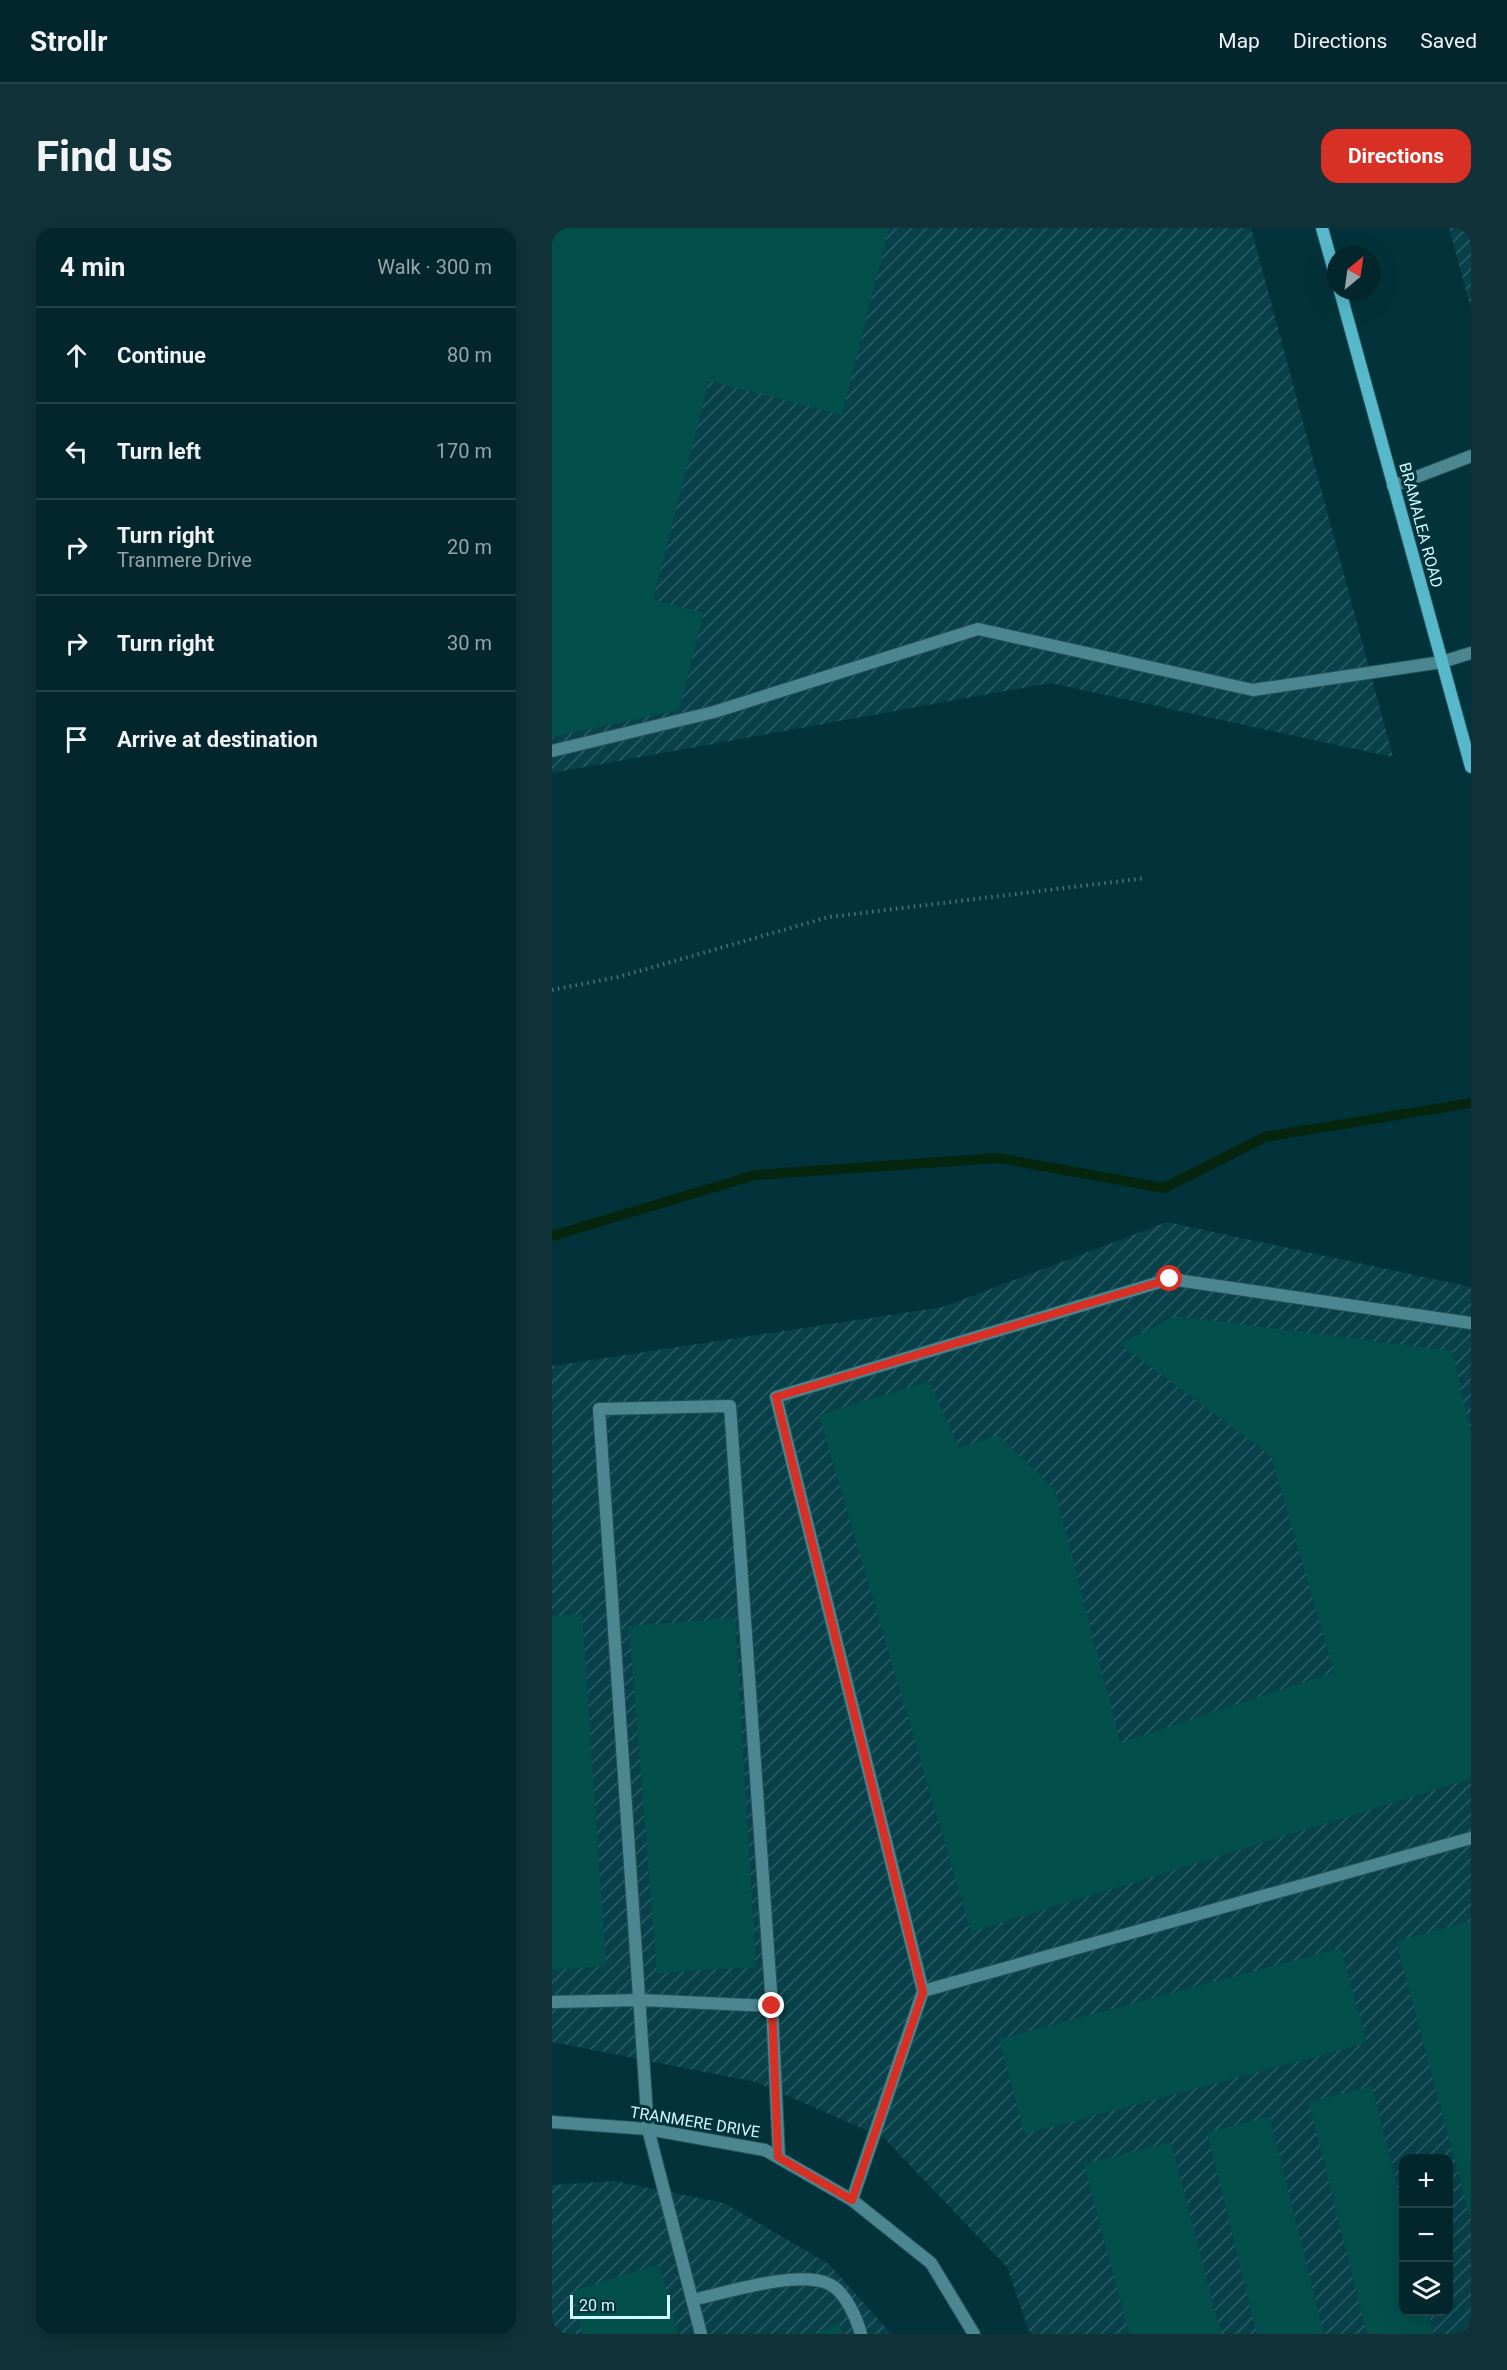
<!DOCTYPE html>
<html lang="en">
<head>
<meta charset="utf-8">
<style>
	:root { --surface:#02262c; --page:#103238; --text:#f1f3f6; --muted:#96a5a9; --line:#234348; --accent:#d93025 }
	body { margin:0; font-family:Roboto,sans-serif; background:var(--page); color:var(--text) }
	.controls { position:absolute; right:18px; bottom:18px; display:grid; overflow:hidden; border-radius:12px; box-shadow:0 6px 24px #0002 }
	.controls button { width:54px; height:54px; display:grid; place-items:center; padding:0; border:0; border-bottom:2px solid var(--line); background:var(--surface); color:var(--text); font:30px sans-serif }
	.compass { position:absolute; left:775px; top:18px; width:54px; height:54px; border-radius:50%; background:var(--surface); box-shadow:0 6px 24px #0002; rotate:29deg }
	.scale { position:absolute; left:18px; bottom:15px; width:100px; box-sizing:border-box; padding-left:6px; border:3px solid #d0f6fe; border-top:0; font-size:16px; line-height:21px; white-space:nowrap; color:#d0f6fe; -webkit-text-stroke:4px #03333a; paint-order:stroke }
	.stop { position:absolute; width:18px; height:18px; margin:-14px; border:4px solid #d93025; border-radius:50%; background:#fff }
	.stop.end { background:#d93025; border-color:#fff; box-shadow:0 2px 6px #0008 }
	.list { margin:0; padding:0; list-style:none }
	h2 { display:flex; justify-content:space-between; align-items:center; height:78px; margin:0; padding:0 24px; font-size:26px }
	h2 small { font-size:20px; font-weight:400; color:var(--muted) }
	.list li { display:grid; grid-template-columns:39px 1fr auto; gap:18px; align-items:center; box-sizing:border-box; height:96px; padding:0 24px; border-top:2px solid var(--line) }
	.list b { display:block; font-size:22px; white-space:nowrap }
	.list p { margin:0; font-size:20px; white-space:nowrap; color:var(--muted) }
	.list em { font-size:20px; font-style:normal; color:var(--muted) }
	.icon { flex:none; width:33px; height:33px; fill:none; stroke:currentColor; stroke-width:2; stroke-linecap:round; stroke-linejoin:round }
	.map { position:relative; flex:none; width:919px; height:2106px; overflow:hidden; border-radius:18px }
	header { display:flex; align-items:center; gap:36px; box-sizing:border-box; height:84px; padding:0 30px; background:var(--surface); border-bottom:2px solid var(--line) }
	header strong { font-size:28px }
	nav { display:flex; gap:33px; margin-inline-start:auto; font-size:21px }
	.intro { display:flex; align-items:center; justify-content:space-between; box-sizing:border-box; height:144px; padding:0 36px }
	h1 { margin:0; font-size:42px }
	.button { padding:15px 27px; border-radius:18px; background:var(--accent); color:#fff; font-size:21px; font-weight:700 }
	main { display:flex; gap:36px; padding:0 36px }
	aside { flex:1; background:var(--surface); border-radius:18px; box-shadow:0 6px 24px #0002 }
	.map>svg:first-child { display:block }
	.industrial { fill:url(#industrial-furrows); fill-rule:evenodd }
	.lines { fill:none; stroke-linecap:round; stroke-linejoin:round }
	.stream { stroke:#05250f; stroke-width:10 }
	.building { fill:#034f4c }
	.service-casing { stroke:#245259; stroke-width:14 }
	.minor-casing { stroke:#245259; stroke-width:14 }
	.secondary-casing { stroke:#245259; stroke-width:14 }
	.path { stroke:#47747b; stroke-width:4; stroke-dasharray:1.5 4.5; stroke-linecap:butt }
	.service { stroke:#4c8690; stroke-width:12 }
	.minor { stroke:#4c8690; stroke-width:12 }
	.secondary { stroke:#56b8ca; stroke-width:12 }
	.route { stroke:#d93025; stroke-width:8 }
	.labels { text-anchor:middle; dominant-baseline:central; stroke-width:6; stroke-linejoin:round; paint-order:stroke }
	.street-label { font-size:16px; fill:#d0f6fe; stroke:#03333a }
</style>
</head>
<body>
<header>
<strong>Strollr</strong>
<nav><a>Map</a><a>Directions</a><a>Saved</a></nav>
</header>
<div class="intro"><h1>Find us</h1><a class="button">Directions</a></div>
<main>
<aside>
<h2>4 min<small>Walk · 300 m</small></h2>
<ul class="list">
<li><svg class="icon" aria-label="ahead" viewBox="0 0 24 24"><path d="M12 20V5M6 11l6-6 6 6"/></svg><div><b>Continue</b></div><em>80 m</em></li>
<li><svg class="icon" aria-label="left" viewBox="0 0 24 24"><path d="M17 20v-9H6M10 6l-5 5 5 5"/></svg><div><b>Turn left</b></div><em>170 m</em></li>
<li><svg class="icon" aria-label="right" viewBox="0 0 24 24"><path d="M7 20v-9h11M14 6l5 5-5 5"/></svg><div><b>Turn right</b><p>Tranmere Drive</p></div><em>20 m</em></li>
<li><svg class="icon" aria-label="right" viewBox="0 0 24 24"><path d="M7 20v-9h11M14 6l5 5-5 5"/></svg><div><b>Turn right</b></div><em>30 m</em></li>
<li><svg class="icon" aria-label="arrive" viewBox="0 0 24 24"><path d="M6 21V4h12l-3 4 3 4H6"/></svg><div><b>Arrive at destination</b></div></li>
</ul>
</aside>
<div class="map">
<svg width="919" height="2106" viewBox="0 0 919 2106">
	<defs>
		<pattern id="industrial-furrows" width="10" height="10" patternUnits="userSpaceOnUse" patternTransform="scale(1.5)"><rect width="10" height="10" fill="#08414a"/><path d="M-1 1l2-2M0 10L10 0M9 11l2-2" fill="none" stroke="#2b5d65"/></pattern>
	</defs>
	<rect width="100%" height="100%" fill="#03333a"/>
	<g class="industrial">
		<path d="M0,0h699l142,529 -343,-74 -498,90z"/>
		<path d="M897,0h22v81z"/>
		<path d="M615,994l304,65v1047h-441l-23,-67 -123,-129 -128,-56 -204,-40v-676l391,-59zM852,1930h44v154h-44z"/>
		<path d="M62,1953l110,22 105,61 62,70h-339v-149z"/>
	</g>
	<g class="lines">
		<path class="stream" d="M0,1008l203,-61 243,-17 166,30 101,-51 206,-34"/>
	</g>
	<g class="building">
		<path d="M0,0h337l-47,187 -133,-34 -56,219 51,13 -25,97 -127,27z"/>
		<path d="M623,1088l277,35 19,83v345l-500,153 -152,-517 110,-34 30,67 39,-13 57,55 65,253 214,-71 -63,-216 -151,-112z"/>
		<path d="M30,1386l24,352 -54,4v-354z"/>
		<path d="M183,1390l21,349 -99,6 -28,-347z"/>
		<path d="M919,1693v296h-1l-74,-276z"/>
		<path d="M789,1720l26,95 -342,91 -26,-95z"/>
		<path d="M820,1858l32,126v100h24l6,22h-67l-58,-232z"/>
		<path d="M718,1889l54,217h-67l-50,-202z"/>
		<path d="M619,1914l50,192h-92l-45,-170z"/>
		<path d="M107,2036l19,70h-96l-9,-43z"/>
		<path d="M287,2096l3,10h-28z"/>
	</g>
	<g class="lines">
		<g class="service-casing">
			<g id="service">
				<path d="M841,258l78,-30"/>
				<path d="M0,523l162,-39 264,-83 275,61 189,-28 29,-9"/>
				<path d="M919,1095l-301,-44 -394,118 147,594 548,-153"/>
				<path d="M0,1774l88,-2 132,6 7,151"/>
				<path d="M300,1972l71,-209"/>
				<path d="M140,2072c34,-7 107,-31 137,-16 16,7 28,35 32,50"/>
				<path d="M149,2106l-53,-205 -49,-720 131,-3 42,600"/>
			</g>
		</g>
		<g class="minor-casing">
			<path id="minor" d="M0,1894l96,7 117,21 87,50 79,63 43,71"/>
		</g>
		<g class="secondary-casing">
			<g id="secondary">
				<path d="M770,0l14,50"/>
				<path d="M788,63l131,476"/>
			</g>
		</g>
		<path class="path" d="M0,762l66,-13 211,-60 317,-39"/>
		<use href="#service" class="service"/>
		<use href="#minor" class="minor"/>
		<use href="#secondary" class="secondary"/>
	</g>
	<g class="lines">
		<path class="route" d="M220,1778l6,151 74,43 71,-208 -147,-595 394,-118"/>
	</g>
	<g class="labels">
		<g class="street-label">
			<text transform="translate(869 297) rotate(75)">BRAMALEA ROAD</text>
			<text transform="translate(143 1894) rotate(9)">TRANMERE DRIVE</text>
		</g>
	</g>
</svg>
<div class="controls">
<button>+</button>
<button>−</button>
<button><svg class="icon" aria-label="layers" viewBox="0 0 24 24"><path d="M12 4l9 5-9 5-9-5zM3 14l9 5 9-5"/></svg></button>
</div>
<svg class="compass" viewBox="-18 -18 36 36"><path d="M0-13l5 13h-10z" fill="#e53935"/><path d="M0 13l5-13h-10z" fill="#96a5a9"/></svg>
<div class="scale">20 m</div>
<div class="stop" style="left:618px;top:1051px"></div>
<div class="stop end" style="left:220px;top:1778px"></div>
</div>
</main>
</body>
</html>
